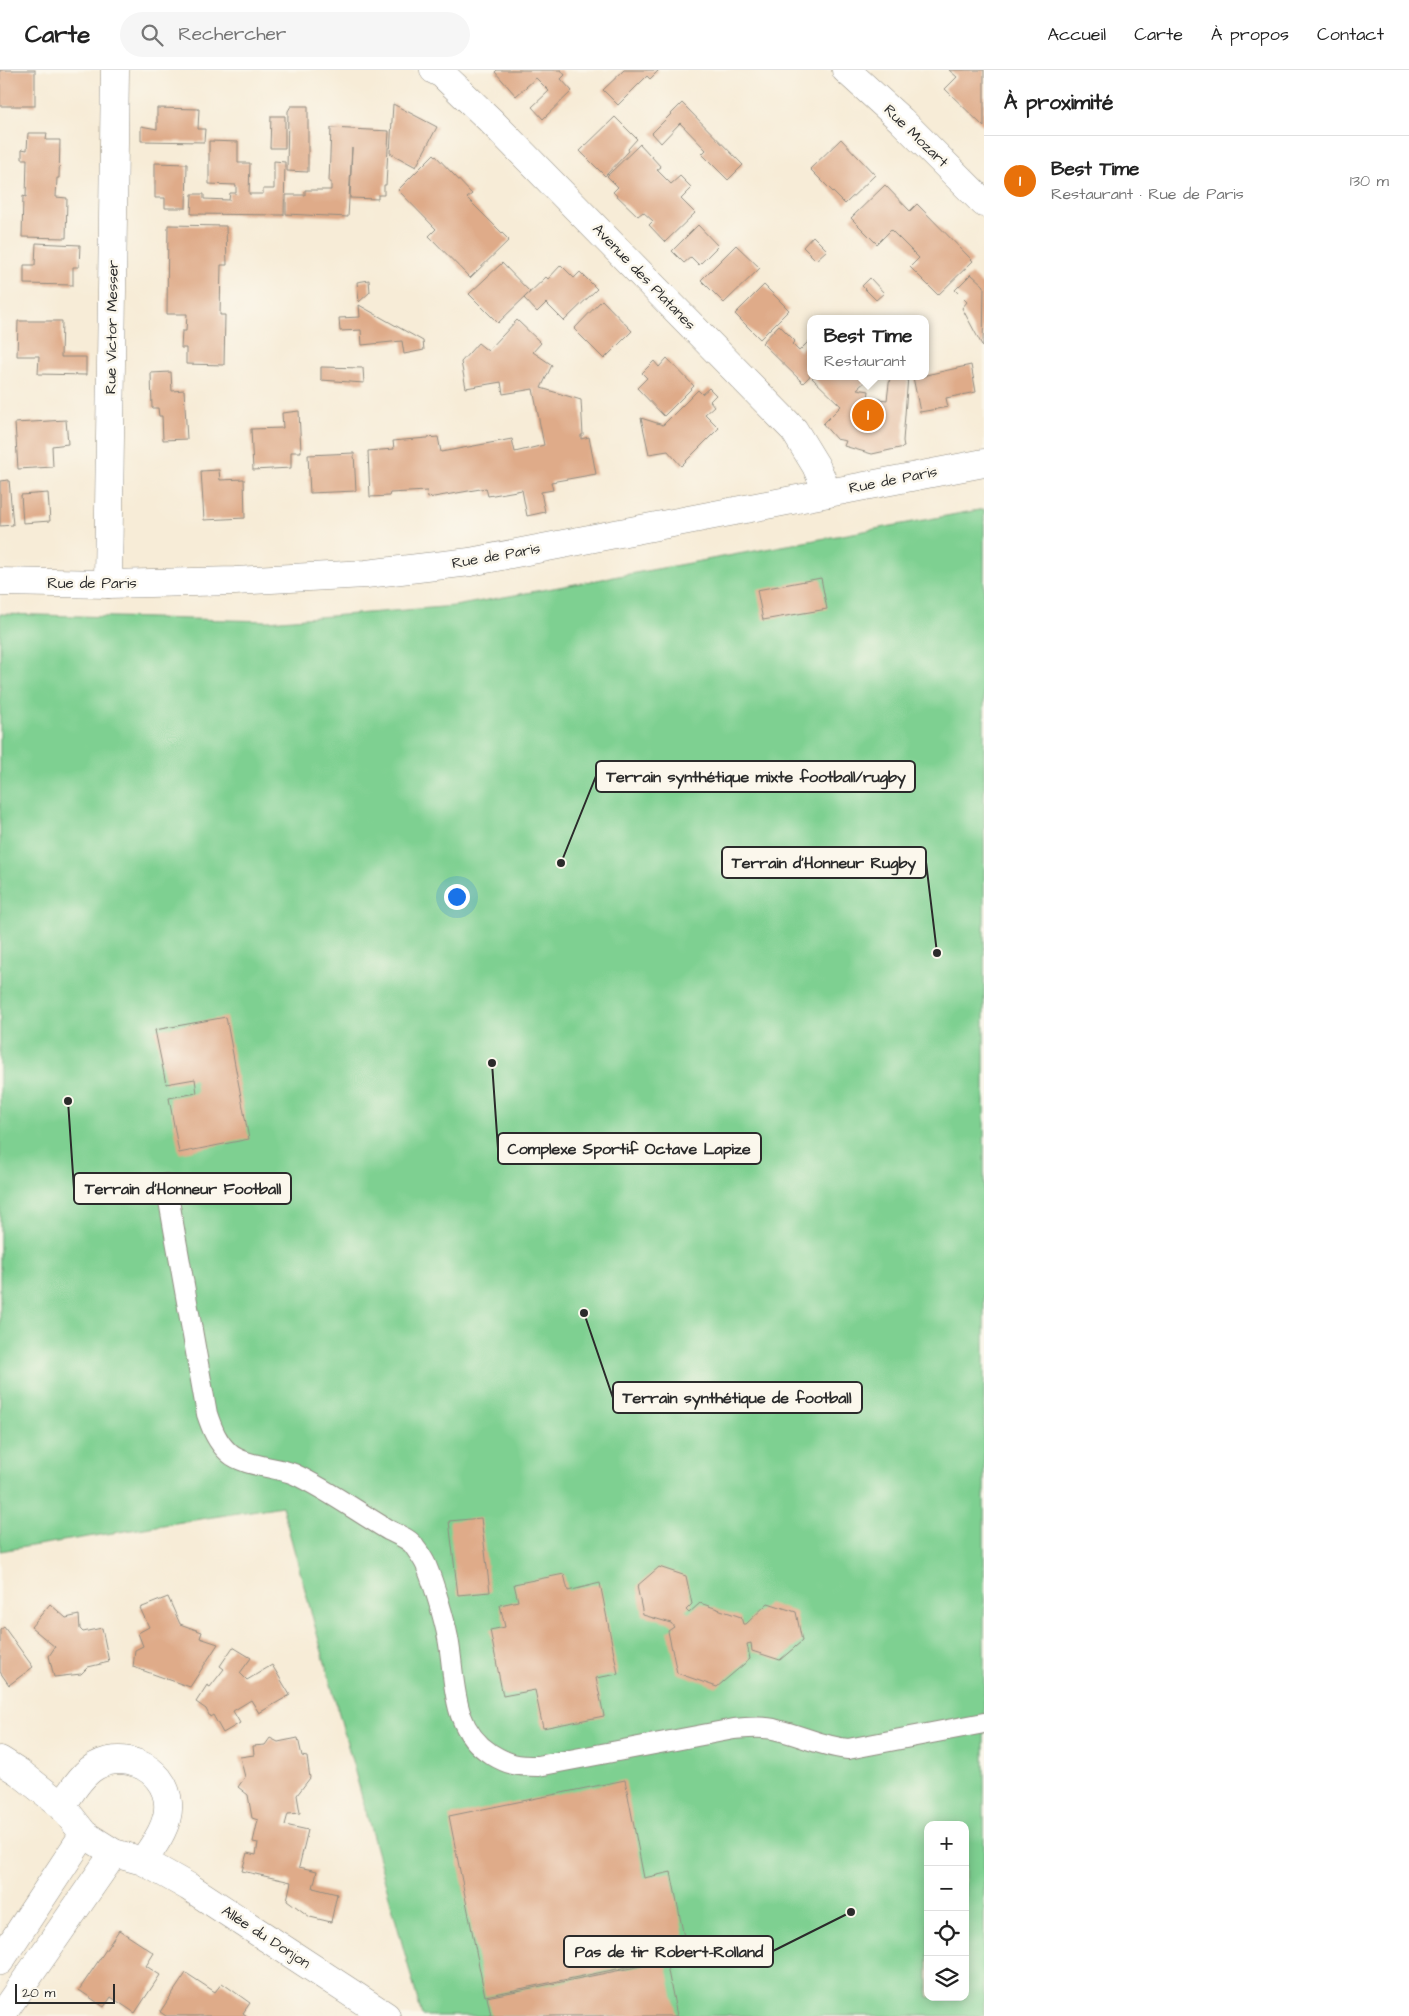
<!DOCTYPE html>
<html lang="fr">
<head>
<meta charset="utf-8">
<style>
	:root { --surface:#fff; --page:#f6f6f6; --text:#222; --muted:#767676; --line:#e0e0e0; --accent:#2563eb }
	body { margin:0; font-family:"Architects Daughter",sans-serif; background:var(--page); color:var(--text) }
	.controls { position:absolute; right:15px; bottom:15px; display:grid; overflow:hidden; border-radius:10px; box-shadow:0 2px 12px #0003 }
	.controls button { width:45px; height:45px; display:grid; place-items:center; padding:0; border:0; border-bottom:1px solid var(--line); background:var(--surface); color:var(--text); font:25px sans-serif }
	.scale { position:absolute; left:15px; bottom:12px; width:100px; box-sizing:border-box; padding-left:5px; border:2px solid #2b2b2b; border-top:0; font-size:14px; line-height:18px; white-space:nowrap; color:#2b2b2b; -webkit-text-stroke:4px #fbf7ec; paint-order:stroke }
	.you { position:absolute; left:456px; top:826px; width:18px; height:18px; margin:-12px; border:4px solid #fff; border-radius:50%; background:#1a73e8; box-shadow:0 0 0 8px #1a73e833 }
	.badge { display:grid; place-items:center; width:32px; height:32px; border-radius:50%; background:var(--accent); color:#fff; font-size:16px; font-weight:700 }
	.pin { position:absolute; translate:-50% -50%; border:2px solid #fff; box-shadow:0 1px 5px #0006 }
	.popup { position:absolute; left:807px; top:245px; width:122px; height:65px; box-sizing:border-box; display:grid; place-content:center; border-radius:10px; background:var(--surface); filter:drop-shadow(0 1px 4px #0005); font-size:16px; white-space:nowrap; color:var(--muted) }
	.popup b { font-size:19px; color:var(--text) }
	.popup::after { content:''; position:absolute; left:50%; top:100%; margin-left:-10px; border:10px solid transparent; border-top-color:var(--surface) }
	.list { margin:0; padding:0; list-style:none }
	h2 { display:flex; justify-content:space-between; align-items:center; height:65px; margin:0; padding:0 20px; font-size:21px }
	h2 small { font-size:16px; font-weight:400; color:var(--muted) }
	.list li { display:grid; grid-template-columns:32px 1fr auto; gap:15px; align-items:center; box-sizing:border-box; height:90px; padding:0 20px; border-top:1px solid var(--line) }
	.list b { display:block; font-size:19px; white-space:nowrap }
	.list p { margin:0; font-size:16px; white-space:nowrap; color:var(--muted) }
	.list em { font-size:16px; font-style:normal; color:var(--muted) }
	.icon { flex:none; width:28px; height:28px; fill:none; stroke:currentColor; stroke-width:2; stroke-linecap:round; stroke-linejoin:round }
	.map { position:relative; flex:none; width:984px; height:1946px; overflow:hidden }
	header { display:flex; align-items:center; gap:30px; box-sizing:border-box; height:70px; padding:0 25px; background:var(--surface); border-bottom:1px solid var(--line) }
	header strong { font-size:24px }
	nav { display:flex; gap:28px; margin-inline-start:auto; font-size:18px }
	.search { width:350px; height:45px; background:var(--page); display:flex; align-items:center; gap:12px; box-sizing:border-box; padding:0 18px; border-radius:28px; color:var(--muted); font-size:19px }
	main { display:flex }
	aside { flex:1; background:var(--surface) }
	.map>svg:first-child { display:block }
	.green { fill:#7ed091; stroke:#547e5e; fill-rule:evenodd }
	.building { fill:#dfab89 }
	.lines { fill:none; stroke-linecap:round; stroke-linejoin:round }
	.service-casing { stroke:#918c81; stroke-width:22 }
	.minor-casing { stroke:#918c81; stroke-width:29 }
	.secondary-casing { stroke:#918c81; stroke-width:29 }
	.service { stroke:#fff; stroke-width:20 }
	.minor { stroke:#fff; stroke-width:28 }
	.secondary { stroke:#fff; stroke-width:28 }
	.labels { text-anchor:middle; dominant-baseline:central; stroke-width:5; stroke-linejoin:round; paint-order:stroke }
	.street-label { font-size:15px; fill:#2b2b2b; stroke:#fbf7ec }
	.leader { fill:none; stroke:#2b2b2b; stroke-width:2 }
	.callout-dot { fill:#2b2b2b; stroke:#fbf7ec; stroke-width:2 }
	.callout { fill:#fbf7ec; stroke:#2b2b2b; stroke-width:2 }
	.callout-label { font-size:16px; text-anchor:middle; font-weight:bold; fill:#2b2b2b }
</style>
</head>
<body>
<header>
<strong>Carte</strong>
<div class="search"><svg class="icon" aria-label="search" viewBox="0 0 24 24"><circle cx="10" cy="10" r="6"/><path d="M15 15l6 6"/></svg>Rechercher</div>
<nav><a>Accueil</a><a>Carte</a><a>À propos</a><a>Contact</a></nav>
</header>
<main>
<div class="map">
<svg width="984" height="1946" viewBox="0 0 984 1946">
	<rect width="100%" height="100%" fill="#fbf7ec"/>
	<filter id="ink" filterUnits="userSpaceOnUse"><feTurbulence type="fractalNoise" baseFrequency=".02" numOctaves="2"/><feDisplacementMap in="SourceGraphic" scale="10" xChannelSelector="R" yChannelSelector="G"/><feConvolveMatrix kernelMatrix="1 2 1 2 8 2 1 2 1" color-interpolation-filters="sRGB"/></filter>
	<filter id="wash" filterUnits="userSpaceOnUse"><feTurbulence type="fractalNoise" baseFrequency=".0096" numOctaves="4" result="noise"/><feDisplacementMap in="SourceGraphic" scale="20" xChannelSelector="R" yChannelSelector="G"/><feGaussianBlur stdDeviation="1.12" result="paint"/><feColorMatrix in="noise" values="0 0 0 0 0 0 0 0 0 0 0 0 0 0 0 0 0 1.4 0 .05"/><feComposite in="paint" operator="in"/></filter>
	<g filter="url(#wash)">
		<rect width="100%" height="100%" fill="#f7ecd7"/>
		<path class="green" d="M984,439v1507h-562l-140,-510 -282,45v-937l268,7 187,-15zM928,1755h37v172h-37z"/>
		<g id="blocks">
			<g class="building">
				<rect x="0" y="0" width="35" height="36"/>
				<path d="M497,0h64l4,5 -4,4 11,12 -29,28 -11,-12 17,-16 -13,-13 -20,18 -21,-24z"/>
				<path d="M624,0h35l-9,9 -3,-3 -29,29 -15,-15z"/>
				<path d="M949,0h35v57l-39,-38 12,-12z"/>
				<path d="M682,33l61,62 -15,15 -26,-26 4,-4 -26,-27 -19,20 -9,-10z"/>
				<path d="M393,34l44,23 -21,40 -26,-14z"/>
				<path d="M291,36h17v66l-21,-1 1,-60z"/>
				<path d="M157,38l42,1 -1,20h7l-1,13 -63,-1v-15l16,3z"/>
				<path d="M271,46h14v32h-15z"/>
				<path d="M615,47l22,22 -9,10 1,2 -24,25 -25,-25z"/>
				<path d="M331,58l58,3 -3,54h-2v10h-6v4l-28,-1 2,-50 -4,69 -62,-3v-19h19v-5h26v-8h-2z"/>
				<path d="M28,63h19l-1,7h14l-1,38h-2l-1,19 11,1 -1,40 -44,-1 1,-41 3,1 1,-38h-5v-10l5,1z"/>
				<path d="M841,69l34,36 -30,29 -35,-35z"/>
				<path d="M209,71l29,1v21h12l-1,31h14v-5h11v-28l11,1 -1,53 -93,-1 1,-20h12v5l25,1 1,-7h6v-8l-27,-1z"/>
				<path d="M640,74l21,23 -4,3 14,14 9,-8 12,12 -11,11 14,14 -30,29 -16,-17 4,-4 -10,-9 -5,4 -25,-24 5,-5 -11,-11z"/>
				<path d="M434,84l38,40 -5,4 42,42 -39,38 -41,-42 7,-7 -38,-39z"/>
				<path d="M155,93l32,1 -1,44h-21v-10h-10z"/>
				<path d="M885,115l25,26 7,-7 56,57 -35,34 -28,-28 9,-9 -28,-28 -14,14 -26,-26z"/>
				<path d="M168,155l58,1 1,39h-6l-1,50h5l-1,50 -38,-1v-16h-5l1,-17h4l1,-17h-20z"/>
				<path d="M698,155l20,21 -19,19 -8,-8 -7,6 -12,-12z"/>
				<path d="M813,166l14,14 -11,10 -13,-13z"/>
				<path d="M36,173l44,2 -1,22h-6v18l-49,-1v-19h11z"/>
				<path d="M736,175l24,23 -36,35 -23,-23z"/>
				<path d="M502,193l28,29 -32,31 -29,-29z"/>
				<path d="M561,195l13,13 6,-6 17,17 -33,32 -18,-18 -9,9 -13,-14 22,-21 2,2z"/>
				<path d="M971,204l13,12 -1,61 -21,-39 5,-6 -12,-12z"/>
				<path d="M870,208l14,15 -8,7 -14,-14z"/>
				<path d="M369,210l1,12 -11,10 -2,-20z"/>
				<path d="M764,215l25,25 -29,29 -25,-25z"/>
				<path d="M602,230l30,31 -28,28 -30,-30z"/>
				<path d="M359,235l64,36 1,9 -20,4 -2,-13 -40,4 -1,-15 -21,1 -1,-13 21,-1z"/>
				<path d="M517,250l24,23 -8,9 19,13 -11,23 40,12 2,35h-2v4l8,-2 7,37 -45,8 2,8 -12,2 4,20 -18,4 -5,-26 -34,6 -2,-8 -58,10 -1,-7 -37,2 -1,3 -19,1 -2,-46 26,-2 -1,-8 45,-4 3,15 71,-13 3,13 29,-7 -11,-56 -30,5 -2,-12 -35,6 -5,-26 17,-19 10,8z"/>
				<path d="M18,251h44l-1,36h25v18l-48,-1 1,-18h-22z"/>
				<path d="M779,255l16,16 -3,3 7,7 11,-11v36l-7,7 -41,-40z"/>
				<path d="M667,288l27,28 -30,30 -27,-28 10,-10 -5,-5 12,-12 5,6z"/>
				<path d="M971,295l5,27 -30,6 2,9 -28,5 -7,-35 13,-1v-1z"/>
				<path d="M321,297l42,1 1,15 -43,-3z"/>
				<path d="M171,302l1,19 12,-1 3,49 -24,1 -1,-24h-3l-1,-8h-6l-1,-35z"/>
				<path d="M814,306h54l1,2 -12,11 12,2 -1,7 19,2 3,-24h18l-5,65 1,6 -32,7 -28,-8 2,-5 -10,-2 -13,-15 18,-18 -29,-28z"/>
				<path d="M709,318l7,7 -6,6 4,5 -9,8 14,14 -38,38 -13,-15 -19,3 -8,-36 22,7 35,-35 4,4z"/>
				<path d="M299,341l2,41h-10v16l-38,2 -2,-41 32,-1 -1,-15z"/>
				<path d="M66,350l2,24 -16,2 1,21 -35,2 -3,-46z"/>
				<path d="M354,383l2,38 -46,2 -2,-38z"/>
				<path d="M219,400l1,10 24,-1 1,39 -41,2 -3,-49z"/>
				<path d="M9,410l4,45 -13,1v-45z"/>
				<path d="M48,423l2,28 -27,2 -2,-28z"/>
				<path d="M821,508l6,31 -64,11 -6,-30z"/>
				<path d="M226,947l23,122 -70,14 -10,-55 28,-5 -2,-14 -29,5 -11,-54z"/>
				<path d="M481,1448l9,74 -32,3 -9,-74z"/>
				<path d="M659,1497l27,9 6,28 -6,6 3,3 11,-10 41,14 2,7h3l22,-21 28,9 6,29 -22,19 -28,-9 -1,-8 -4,1 3,15 -33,28 -40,-14 -9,-42 6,-4 -3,-4 -28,-8 -6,-29z"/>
				<path d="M564,1504l4,17 32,-8 18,91 -22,4 8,38 -61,12 -8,-38 -32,6 -13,-66 15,-3 -5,-22 18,-4 -4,-17z"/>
				<path d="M168,1527l12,27 22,8 -2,6 18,6 -28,43 -57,-20 2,-17 8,-4 -5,-13 11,-6 -9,-19z"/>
				<path d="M50,1534l16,14 13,-3 1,14 3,3 19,-4 7,34 -21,5 -7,7 -27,3 -5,-21 6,-9 -24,-20z"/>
				<path d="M4,1557l29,40 -24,18 -9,-13v-42z"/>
				<path d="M233,1577l18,11 -11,15 7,7 25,-15 18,30 -31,18 -8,-13 -18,11 7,12 -17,10 -10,-18 -3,2 -4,-8 -10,-7 11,-17 3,2 14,-18 -4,-3z"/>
				<path d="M270,1668l8,4 20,-4 4,18 5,1 3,21 -13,17 3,18 -12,1 -3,11 23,5 -9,37 18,4 -4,17 24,6 -6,28 -21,-5 -23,-17 4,-18 -49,-11 5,-18 9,2 2,-12 -5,-1 5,-22 -6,-2 -4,-23 -10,-8 7,-10 -5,-20 14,-2 -1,-9 12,-1z"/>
				<path d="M625,1710l19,98 27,-6 15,75 -26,5 1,8 -176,36 -36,-180z"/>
				<path d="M119,1860l35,23 -8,13 14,9 -25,38 -24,-16 -7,10 -25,-17z"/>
				<path d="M666,1891l11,55h-186l-4,-19z"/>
				<path d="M186,1903l29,19 7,-9 28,20 -7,10 4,3h-81l-6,-4z"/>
			</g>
		</g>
	</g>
	<g filter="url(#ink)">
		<use href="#blocks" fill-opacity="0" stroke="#918c81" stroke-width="1"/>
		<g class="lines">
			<g class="service-casing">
				<path id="service" d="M166,1114l41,230c5,15 10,28 22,39 14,13 48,14 65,21 32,15 61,36 91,54 9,6 23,9 29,18 4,6 9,12 12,19 8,19 18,53 22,73 8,42 2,90 43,116 18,11 26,12 47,12l196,-37c14,-1 29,-3 43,1 24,5 46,17 71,19l136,-26"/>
			</g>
			<g class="minor-casing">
				<g id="minor">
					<path d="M434,0l8,4 48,46 304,310 22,36 12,27"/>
					<path d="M846,0l55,50 83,83"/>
					<path d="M108,514l7,-514"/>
					<path d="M0,1690l19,12 43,34 22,28 30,19 29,8 46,26 197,129"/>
					<path d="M62,1736c8,-13 17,-27 28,-36 29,-23 75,-4 78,33 2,21 -14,42 -25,58"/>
					<path d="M0,1891l84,-127"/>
					<path d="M0,1944l5,-4 109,-157"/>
				</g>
			</g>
			<g class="secondary-casing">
				<path id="secondary" d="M0,512l108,2 127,-3 131,-7 104,-12 514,-99"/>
			</g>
			<use href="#service" class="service"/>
			<use href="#minor" class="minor"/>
			<use href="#secondary" class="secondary"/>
		</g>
	</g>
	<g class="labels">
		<g class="street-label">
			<text transform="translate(916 66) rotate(44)">Rue Mozart</text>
			<text transform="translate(644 207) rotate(46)">Avenue des Platanes</text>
			<text transform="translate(112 257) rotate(-89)">Rue Victor Messer</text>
			<text transform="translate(893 410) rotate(-11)">Rue de Paris</text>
			<text transform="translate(496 486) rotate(-10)">Rue de Paris</text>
			<text x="92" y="513">Rue de Paris</text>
			<text transform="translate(266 1867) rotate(33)">Allée du Donjon</text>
		</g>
	</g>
	<path class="leader" d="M561 793L596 706M937 883L926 792M492 993L498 1079M68 1031L74 1119M584 1243L613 1328M851 1842L773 1881"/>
	<g class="callout-dot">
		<circle cx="561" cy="793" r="5"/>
		<circle cx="937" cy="883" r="5"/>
		<circle cx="492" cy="993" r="5"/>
		<circle cx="68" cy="1031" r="5"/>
		<circle cx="584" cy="1243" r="5"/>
		<circle cx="851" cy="1842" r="5"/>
	</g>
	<g class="callout">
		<rect x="596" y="691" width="319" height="31" rx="5"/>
		<rect x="722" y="777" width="204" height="31" rx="5"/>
		<rect x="498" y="1063" width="263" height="31" rx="5"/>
		<rect x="74" y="1103" width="217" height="31" rx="5"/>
		<rect x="613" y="1312" width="249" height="31" rx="5"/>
		<rect x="564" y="1866" width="209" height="31" rx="5"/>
	</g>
	<g class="callout-label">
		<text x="756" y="712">Terrain synthétique mixte football/rugby</text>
		<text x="824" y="798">Terrain d'Honneur Rugby</text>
		<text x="629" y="1084">Complexe Sportif Octave Lapize</text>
		<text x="183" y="1124">Terrain d'Honneur Football</text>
		<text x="737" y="1333">Terrain synthétique de football</text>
		<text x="669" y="1887">Pas de tir Robert-Rolland</text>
	</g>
</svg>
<div class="controls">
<button>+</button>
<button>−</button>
<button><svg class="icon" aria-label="locate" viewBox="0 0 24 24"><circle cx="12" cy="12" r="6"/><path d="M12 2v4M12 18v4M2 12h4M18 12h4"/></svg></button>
<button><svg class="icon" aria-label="layers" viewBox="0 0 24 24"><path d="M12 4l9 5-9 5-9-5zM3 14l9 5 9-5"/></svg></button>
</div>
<div class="scale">20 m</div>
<div class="you"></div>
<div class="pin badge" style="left:868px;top:345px;background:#e8710a">1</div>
<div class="popup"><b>Best Time</b>Restaurant</div>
</div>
<aside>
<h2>À proximité<small></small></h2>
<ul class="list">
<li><span class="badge" style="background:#e8710a">1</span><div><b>Best Time</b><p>Restaurant · Rue de Paris</p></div><em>130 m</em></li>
</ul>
</aside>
</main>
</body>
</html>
